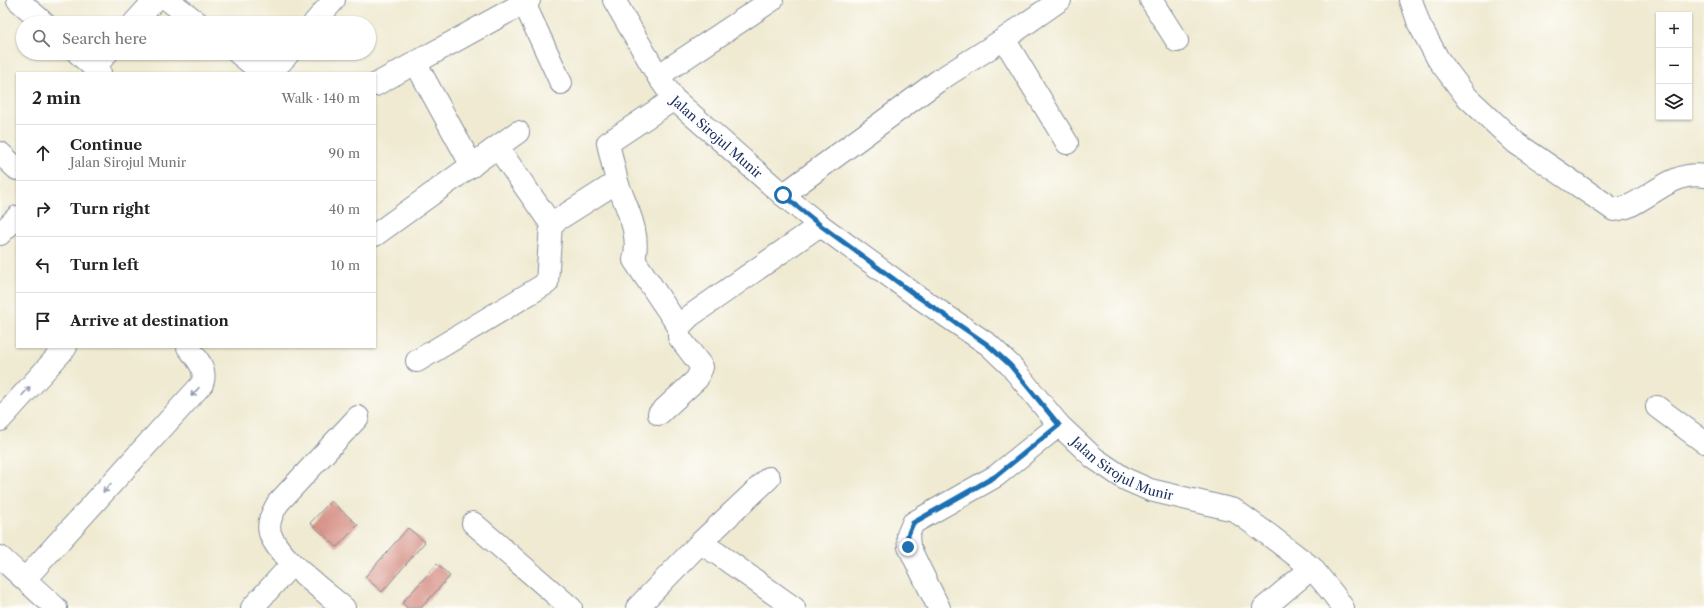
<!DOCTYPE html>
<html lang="en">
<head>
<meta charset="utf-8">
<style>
	:root { --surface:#fff; --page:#f6f6f6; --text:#222; --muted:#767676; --line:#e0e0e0 }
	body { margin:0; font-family:"Libre Caslon Text",serif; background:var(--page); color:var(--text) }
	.controls { position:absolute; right:12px; top:12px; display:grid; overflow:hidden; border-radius:0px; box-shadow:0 1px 3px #0004 }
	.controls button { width:36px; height:36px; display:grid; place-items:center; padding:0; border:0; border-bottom:1px solid var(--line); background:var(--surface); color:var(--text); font:20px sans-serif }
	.stop { position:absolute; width:12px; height:12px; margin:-9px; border:3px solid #1f6fb2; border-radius:50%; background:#fff }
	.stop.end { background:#1f6fb2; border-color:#fff; box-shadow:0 1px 4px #0008 }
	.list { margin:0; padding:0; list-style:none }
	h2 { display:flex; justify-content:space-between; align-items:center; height:52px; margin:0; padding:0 16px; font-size:17px }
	h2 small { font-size:13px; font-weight:400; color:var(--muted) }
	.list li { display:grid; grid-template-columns:26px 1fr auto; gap:12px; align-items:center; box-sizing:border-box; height:56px; padding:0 16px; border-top:1px solid var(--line) }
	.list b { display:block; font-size:15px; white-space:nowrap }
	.list p { margin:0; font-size:13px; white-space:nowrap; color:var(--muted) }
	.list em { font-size:13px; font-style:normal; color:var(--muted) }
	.icon { flex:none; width:22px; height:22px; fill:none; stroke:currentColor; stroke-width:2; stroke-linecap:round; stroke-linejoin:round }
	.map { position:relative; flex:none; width:1704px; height:608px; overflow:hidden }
	.search { position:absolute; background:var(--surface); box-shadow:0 1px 3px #0004; left:16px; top:16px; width:360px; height:44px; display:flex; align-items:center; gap:10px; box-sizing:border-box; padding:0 14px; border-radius:22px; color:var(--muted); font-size:15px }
	.panel { position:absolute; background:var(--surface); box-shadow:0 1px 3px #0004; left:16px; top:72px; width:360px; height:276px; border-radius:0px }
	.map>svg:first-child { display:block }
	.building { fill:#d69086 }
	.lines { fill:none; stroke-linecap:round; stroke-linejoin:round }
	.minor-casing { stroke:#858c98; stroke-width:24 }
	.minor { stroke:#fff; stroke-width:22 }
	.oneway { stroke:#8d97ae }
	.route { stroke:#1f6fb2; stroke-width:5 }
	.labels { text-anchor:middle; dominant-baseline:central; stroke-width:4; stroke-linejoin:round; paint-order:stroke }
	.street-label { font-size:13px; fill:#1b2f5e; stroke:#fdfcf7 }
</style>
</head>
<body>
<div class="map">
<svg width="1704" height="608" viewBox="0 0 1704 608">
	<rect width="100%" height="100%" fill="#fdfcf7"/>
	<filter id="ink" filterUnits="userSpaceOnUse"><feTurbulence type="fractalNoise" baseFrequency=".025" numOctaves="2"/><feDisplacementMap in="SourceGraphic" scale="8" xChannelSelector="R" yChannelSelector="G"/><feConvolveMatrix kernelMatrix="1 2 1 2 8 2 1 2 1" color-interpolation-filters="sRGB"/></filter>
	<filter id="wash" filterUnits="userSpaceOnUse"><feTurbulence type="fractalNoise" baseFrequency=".012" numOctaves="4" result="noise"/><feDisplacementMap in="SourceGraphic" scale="16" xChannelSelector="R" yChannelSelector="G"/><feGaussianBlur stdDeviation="0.9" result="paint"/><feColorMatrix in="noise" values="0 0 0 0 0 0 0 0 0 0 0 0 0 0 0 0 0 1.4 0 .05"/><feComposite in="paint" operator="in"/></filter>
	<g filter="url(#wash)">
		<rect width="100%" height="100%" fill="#efead1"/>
		<g id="blocks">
			<g class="building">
				<path d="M331,501l27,24 -21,22 -27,-24z"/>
				<path d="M408,528l17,14 -43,50 -17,-15z"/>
				<path d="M437,564l13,12 -29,32h-14l-5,-5z"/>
			</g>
		</g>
	</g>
	<g filter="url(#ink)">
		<use href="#blocks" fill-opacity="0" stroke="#858c98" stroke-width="1"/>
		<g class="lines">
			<g class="minor-casing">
				<g id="minor">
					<path d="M18,0l26,23"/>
					<path d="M168,0l30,23"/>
					<path id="s1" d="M614,0l44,76 16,23 109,96 37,30 94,69 75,51 21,20 49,60 35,33 31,21 25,11 84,20 35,25 43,33 22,27 9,13"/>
					<path d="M1151,0l26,41"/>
					<path d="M1411,0l8,24 19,35 28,37 50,47 98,67c5,-1 10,-2 15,-4 24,-11 46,-35 75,-30"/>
					<path d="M524,3l37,80"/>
					<path d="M134,23l21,-23"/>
					<path d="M314,23l20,-23"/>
					<path d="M1004,39l63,104"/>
					<path d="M78,53l22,20"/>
					<path d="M238,53c26,20 26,29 51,0"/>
					<path d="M415,62l57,104"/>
					<path d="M94,68l13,-15"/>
					<path d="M658,76l114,-76"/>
					<path d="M375,85l154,-85"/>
					<path d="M498,148l53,76"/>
					<path d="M0,153l17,16"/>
					<path d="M617,182c9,25 24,51 17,78l45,67"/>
					<path d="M783,195l155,-114 66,-42 56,-39"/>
					<path d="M0,234l17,-17"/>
					<path d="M375,235l143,-103"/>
					<path d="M417,361l130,-78 4,-59 66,-42 -9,-39 66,-44"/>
					<path d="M1657,407l47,35"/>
					<path d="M659,414l38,-35 5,-12 -23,-30v-10l11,-11 130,-91"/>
					<path d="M0,420l66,-73"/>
					<path d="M473,523l98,85"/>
					<path d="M700,543l69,-65"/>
					<path d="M0,557l56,51"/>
					<path d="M25,579l177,-195c6,-15 -6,-26 -14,-37"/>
					<path d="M252,608l40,-44"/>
					<path d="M344,608c-21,-18 -66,-50 -74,-75 -3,-11 3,-21 8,-30l80,-86"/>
					<path d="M637,608l63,-65 18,11 76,54"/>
					<path d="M939,608l-30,-61 -1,-12 5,-12 83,-47 63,-51"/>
					<path d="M1264,608l48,-40"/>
				</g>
			</g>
			<use href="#minor" class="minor"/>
		</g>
		<defs><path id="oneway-shaft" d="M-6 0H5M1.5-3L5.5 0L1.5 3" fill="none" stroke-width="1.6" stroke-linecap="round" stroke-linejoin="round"/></defs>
		<g class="oneway">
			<use href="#oneway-shaft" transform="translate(26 391) rotate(-48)"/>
			<use href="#oneway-shaft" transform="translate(195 392) rotate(132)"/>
			<use href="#oneway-shaft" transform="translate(107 488) rotate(132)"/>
		</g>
	</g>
	<g class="lines" filter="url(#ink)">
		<path class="route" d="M783,195l37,30 94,69 74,51 22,20 49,60 -63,51 -83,47 -5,12v12"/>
	</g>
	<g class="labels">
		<g class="street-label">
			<text stroke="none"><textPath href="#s1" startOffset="173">Jalan Sirojul Munir</textPath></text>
			<text stroke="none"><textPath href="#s1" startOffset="701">Jalan Sirojul Munir</textPath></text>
		</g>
	</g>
</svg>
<div class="controls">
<button>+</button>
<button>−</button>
<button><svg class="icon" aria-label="layers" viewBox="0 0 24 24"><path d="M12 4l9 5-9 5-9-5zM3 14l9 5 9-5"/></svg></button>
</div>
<div class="stop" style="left:783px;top:195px"></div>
<div class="stop end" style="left:908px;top:547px"></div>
<div class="search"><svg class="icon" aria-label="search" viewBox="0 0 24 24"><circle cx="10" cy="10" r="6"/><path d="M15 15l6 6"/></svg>Search here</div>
<section class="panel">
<h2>2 min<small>Walk · 140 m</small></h2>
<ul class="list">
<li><svg class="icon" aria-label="ahead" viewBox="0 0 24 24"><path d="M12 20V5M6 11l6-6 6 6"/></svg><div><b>Continue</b><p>Jalan Sirojul Munir</p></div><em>90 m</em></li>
<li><svg class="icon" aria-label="right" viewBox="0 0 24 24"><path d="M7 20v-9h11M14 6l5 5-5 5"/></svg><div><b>Turn right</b></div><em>40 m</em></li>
<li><svg class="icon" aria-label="left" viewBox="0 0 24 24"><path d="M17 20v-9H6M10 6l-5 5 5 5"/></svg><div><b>Turn left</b></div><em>10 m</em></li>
<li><svg class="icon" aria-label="arrive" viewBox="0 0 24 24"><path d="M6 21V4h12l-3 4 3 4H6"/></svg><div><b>Arrive at destination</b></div></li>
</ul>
</section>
</div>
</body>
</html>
